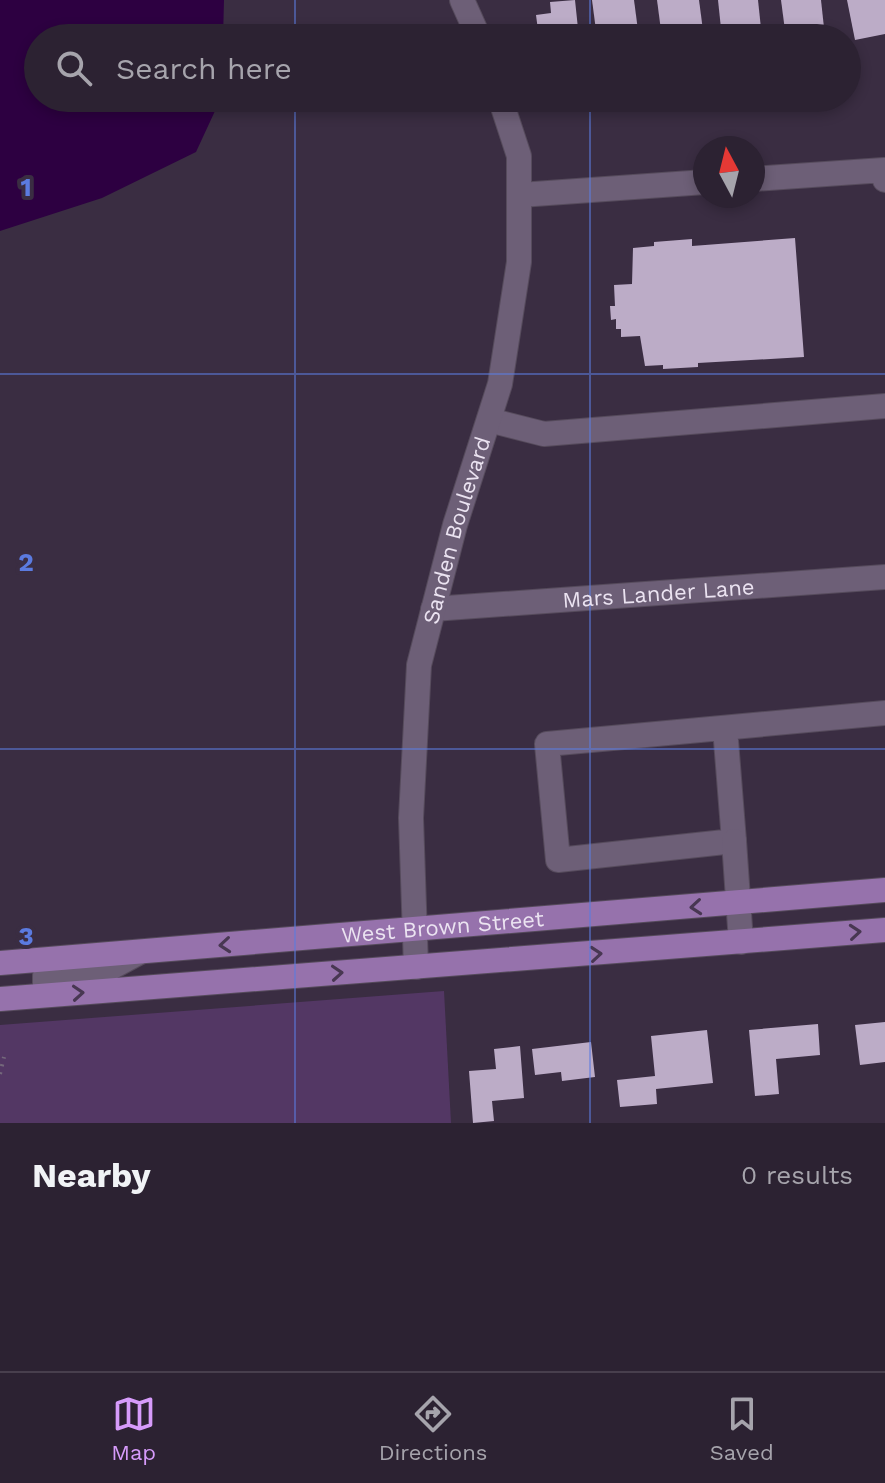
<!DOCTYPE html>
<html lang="en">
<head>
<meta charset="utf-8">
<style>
	:root { --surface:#2c2232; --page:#342a3a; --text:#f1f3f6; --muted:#a6a4ac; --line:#483f4d; --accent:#d69bfa }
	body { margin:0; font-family:"Work Sans",sans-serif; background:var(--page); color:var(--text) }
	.compass { position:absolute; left:693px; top:136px; width:72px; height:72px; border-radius:50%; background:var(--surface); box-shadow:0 4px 12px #0003; rotate:353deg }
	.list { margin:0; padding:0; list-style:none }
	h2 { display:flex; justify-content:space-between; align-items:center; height:104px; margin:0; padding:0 32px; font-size:34px }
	h2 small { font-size:26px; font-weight:400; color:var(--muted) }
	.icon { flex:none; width:44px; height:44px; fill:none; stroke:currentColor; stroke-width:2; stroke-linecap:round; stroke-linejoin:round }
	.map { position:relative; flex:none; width:885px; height:1123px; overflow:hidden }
	.search { position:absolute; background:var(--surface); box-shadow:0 4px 12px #0003; left:24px; right:24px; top:24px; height:88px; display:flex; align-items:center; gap:20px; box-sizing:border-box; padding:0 28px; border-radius:44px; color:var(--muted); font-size:30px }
	.sheet { height:248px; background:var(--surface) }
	nav { display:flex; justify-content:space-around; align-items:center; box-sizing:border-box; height:112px; border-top:2px solid var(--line); background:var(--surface); font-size:22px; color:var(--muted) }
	nav a { display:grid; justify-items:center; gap:4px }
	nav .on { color:var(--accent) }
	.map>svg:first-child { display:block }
	.green { fill:#533764 }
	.water { fill:#2d0041 }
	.building { fill:#bcacc7 }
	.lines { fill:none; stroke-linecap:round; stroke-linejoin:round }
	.minor-casing { stroke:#564b5c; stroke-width:26 }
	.major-casing { stroke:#564b5c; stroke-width:26 }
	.path { stroke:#74687b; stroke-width:4; stroke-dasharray:2 6; stroke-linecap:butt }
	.minor { stroke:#6d5f77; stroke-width:24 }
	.major { stroke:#9672ac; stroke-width:24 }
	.oneway { stroke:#483752 }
	.grid { fill:none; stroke:#5b7be0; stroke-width:2; stroke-opacity:0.55 }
	.labels { text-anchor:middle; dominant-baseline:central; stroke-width:8; stroke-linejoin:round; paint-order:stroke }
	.street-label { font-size:22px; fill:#ebe3f1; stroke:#3a2d42 }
	.grid-label { font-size:26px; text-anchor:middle; font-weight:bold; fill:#5b7be0; stroke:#3a2d42; stroke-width:8; stroke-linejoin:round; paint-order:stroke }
</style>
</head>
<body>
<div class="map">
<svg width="885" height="1123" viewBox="0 0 885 1123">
	<rect width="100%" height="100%" fill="#3a2d42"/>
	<path class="green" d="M444,991l7,132h-451v-98z"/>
	<path class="water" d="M0,0h224l-1,38h-185v60h183l-25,54 -94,46 -102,33z"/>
	<g class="building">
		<path d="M575,0l4,38h-40l-3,-23 15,-2 -1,-11z"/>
		<path d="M592,0h42l5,38h-42z"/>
		<path d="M657,0h42l5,38h-42z"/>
		<path d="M718,0h40l4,38h-40z"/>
		<path d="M781,0h40l4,37 -39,1z"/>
		<path d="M847,0h38v34l-30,6z"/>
		<path d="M795,238l9,119 -106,6v4l-35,2v-4l-18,1 -5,-30 -19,1v-8h-5v-10l-5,1 -1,-14h5l-1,-21 18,-1 1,-36 21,-2v-4l38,-3v7z"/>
		<path d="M885,1022v40l-25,3 -5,-40z"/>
		<path d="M818,1024l2,31 -44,4 3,35 -24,2 -6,-66z"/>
		<path d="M707,1030l6,53 -57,6 1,15 -37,3 -3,-27 38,-4 -4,-40z"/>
		<path d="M591,1042l4,35 -33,4 -1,-9 -26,3 -3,-26z"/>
		<path d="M520,1046l4,52 -32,3 2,20 -21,2 -4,-52 27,-2 -2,-20z"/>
	</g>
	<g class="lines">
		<g class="minor-casing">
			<g id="minor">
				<path d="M462,0l17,38"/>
				<path d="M753,179l131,-9 1,10"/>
				<path d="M520,195l185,-13"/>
				<path d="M489,420l55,14 341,-28"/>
				<path id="s1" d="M433,609l452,-32"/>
				<path d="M725,728l9,113 -176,19 -11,-116 338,-31"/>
				<path d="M734,841l7,101"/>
				<path id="s2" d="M416,967l-5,-149 8,-153 36,-140 45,-141 19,-122v-106l-19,-58"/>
				<path d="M45,995v-19l60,-5 35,-19"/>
			</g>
		</g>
		<g class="major-casing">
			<g id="major">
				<path id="s3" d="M0,963l885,-73"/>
				<path d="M0,999l885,-69"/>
			</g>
		</g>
		<path class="path" d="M0,1074l4,-17"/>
		<use href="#minor" class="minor"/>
		<use href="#major" class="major"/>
	</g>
	<defs><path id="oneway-chevron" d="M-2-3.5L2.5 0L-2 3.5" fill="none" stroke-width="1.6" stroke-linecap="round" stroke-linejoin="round" transform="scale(2)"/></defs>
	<g class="oneway">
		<use href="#oneway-chevron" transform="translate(696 907) rotate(175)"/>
		<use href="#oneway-chevron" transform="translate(855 932) rotate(-5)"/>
		<use href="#oneway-chevron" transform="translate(225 945) rotate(175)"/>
		<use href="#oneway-chevron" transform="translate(596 954) rotate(-5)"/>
		<use href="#oneway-chevron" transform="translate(337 973) rotate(-4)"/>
		<use href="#oneway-chevron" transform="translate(78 993) rotate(-4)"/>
	</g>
	<path class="grid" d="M295,0v38M590,0v38M295,98v1025M590,98v1025M0,374h885M0,749h885"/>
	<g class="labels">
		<g class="street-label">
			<text stroke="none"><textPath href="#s2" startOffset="442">Sanden Boulevard</textPath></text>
			<text stroke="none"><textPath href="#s1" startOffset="226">Mars Lander Lane</textPath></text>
			<text stroke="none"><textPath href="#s3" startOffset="444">West Brown Street</textPath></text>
		</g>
	</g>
	<g class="grid-label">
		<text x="26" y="196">1</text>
		<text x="26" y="571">2</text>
		<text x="26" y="945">3</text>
	</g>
</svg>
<svg class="compass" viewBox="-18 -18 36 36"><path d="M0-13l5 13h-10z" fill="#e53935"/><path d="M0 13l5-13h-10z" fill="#a6a4ac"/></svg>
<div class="search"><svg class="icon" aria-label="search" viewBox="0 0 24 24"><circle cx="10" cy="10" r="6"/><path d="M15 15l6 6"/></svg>Search here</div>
</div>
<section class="sheet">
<h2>Nearby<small>0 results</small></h2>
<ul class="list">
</ul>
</section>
<nav>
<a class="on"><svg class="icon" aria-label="map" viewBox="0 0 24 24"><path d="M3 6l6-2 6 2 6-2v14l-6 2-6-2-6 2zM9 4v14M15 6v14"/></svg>Map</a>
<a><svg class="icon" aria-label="directions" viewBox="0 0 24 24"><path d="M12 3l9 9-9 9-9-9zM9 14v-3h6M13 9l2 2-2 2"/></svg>Directions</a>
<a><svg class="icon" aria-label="saved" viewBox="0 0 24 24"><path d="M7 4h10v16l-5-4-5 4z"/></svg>Saved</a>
</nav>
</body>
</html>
